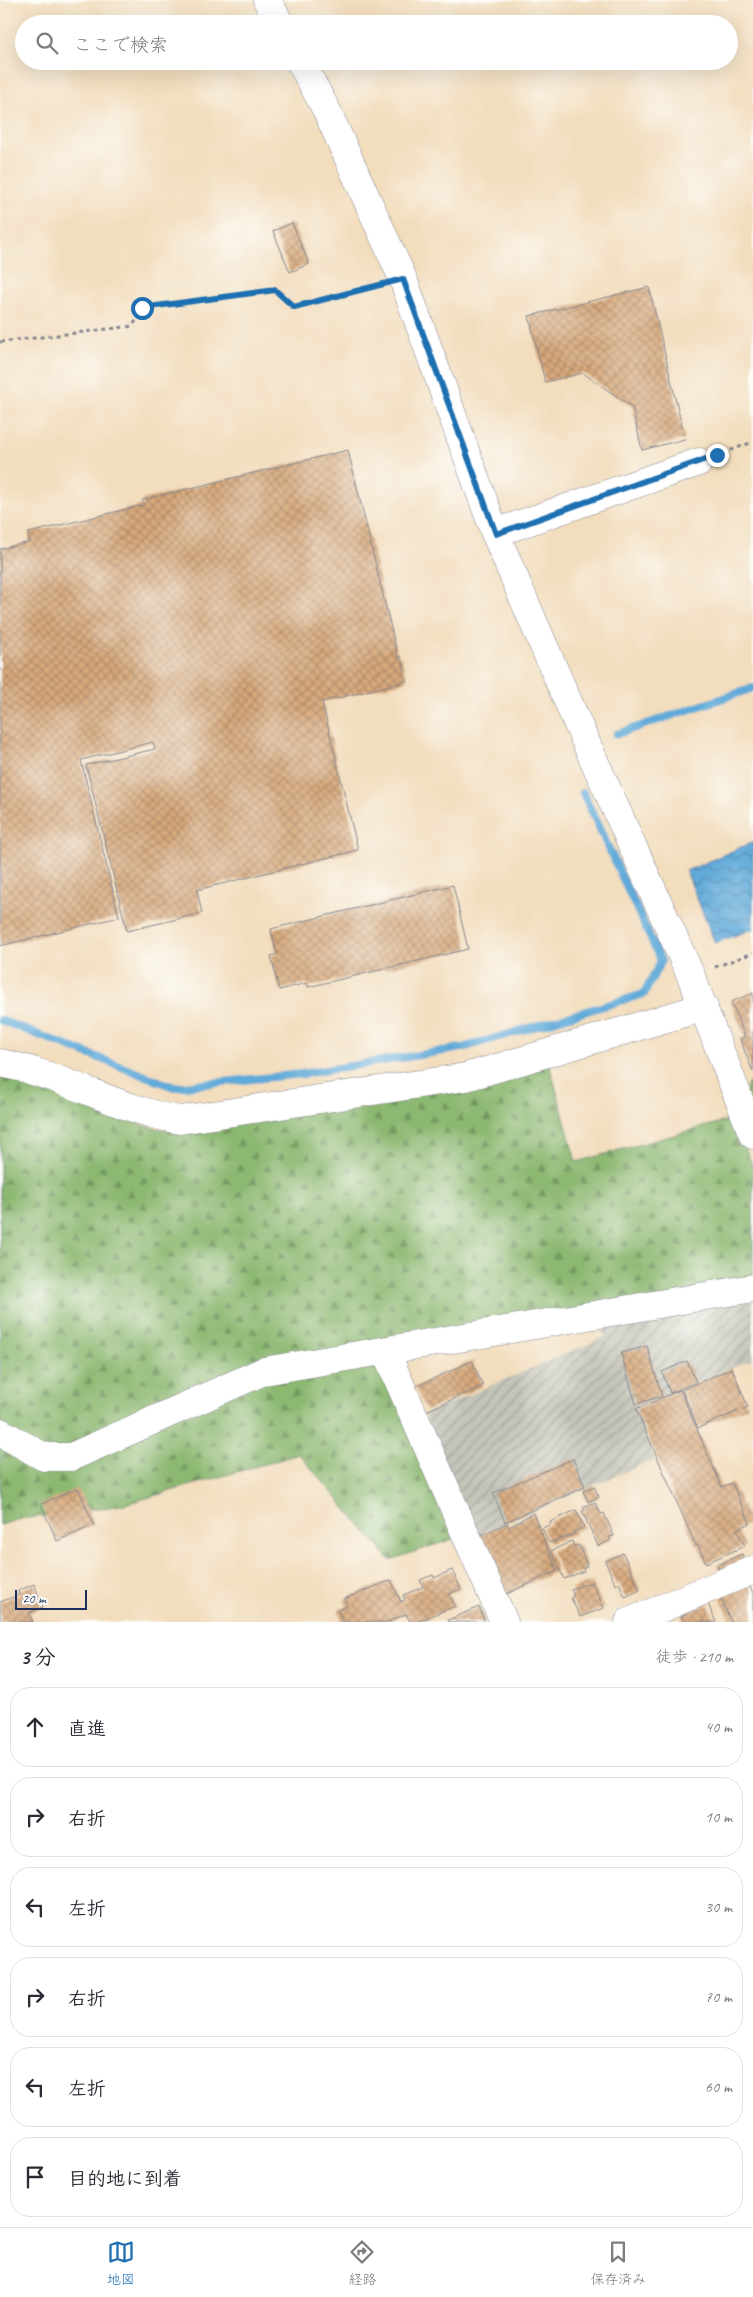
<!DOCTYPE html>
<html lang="ja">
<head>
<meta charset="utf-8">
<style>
	:root { --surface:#fff; --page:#f2f2f3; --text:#2b2b33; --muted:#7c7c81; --line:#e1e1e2; --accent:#1f6fb2 }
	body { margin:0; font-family:Caveat,"Klee One",sans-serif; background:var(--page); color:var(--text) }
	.scale { position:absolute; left:15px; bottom:12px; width:72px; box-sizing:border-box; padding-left:5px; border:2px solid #1b2f5e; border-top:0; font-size:14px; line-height:18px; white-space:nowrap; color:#1b2f5e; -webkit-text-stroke:4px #fdfcf7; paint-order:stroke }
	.stop { position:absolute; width:15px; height:15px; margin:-11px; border:4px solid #1f6fb2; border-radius:50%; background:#fff }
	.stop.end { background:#1f6fb2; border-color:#fff; box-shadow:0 1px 5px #0008 }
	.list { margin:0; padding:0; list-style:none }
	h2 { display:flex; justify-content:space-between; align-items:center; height:65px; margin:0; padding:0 20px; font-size:21px }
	h2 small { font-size:16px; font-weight:400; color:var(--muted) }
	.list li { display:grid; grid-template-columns:32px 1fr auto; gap:15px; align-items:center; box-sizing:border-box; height:80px; margin:0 10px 10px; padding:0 10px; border:1px solid var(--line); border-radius:20px }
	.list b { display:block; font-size:19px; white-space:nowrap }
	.list em { font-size:16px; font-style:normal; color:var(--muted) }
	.icon { flex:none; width:28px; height:28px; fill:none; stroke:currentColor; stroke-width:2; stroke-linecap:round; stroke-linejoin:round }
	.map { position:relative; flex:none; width:753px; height:1622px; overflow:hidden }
	.search { position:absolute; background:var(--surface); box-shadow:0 5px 20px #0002; left:15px; right:15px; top:15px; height:55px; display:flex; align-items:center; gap:12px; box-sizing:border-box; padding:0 18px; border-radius:28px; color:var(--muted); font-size:19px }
	.sheet { height:605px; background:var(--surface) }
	nav { display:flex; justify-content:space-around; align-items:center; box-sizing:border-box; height:70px; border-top:1px solid var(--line); background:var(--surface); font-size:14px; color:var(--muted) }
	nav a { display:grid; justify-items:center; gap:2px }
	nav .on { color:var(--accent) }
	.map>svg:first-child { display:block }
	.industrial { fill:url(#industrial-furrows) }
	.forest { fill:url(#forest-firs); stroke:#547468 }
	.water { fill:url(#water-waves); stroke:#3e6c9c }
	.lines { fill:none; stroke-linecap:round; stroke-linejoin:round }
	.stream { stroke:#61aad9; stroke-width:8 }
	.building { fill:url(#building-cross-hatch) }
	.minor-casing { stroke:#86868e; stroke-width:29 }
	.tertiary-casing { stroke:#86868e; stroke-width:29 }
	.path { stroke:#86868e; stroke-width:3; stroke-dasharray:4 4; stroke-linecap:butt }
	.minor { stroke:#fff; stroke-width:28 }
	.tertiary { stroke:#fff; stroke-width:28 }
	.route { stroke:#1f6fb2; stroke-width:6 }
</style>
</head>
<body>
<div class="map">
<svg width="753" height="1622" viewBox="0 0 753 1622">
	<defs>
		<pattern id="industrial-furrows" width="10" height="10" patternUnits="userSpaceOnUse" patternTransform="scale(1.25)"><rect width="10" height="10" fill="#c4c5b9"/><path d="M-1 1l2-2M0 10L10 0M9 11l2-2" fill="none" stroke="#9ea09a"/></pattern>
		<pattern id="forest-firs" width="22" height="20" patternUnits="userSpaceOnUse" patternTransform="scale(1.25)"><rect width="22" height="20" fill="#8cb871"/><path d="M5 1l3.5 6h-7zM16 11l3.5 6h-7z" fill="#729660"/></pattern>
		<pattern id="water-waves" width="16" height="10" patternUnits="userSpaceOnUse" patternTransform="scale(1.25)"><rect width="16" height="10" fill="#61aad9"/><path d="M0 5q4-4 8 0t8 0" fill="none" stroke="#4f8bb3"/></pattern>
		<pattern id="building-cross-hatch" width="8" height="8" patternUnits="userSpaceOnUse" patternTransform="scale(1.25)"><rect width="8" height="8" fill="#d8a97c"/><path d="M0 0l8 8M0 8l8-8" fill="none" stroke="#ae8a69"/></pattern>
	</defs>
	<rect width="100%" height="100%" fill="#fdfcf7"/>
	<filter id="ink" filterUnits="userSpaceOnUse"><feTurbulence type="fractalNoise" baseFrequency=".02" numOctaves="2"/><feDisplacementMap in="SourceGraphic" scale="10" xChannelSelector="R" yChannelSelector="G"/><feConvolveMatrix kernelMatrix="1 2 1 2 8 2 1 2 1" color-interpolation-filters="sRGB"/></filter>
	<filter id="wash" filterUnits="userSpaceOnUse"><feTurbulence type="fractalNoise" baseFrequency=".0096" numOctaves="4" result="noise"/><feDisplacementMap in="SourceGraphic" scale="20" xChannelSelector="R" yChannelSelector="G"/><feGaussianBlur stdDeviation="1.12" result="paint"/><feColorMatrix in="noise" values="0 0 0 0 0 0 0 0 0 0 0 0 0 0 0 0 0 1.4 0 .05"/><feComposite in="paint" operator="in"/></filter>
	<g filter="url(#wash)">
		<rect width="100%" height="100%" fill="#f2ddbd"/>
		<path class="industrial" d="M753,1300v59l-118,49 20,51 -180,77 -51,-122 181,-77 -4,-12z"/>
		<path class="forest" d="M549,1063l27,99 160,-44 12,-34 5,-2v58l-9,4 9,24v117l-382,58 88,194 -69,23 -91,-106 -177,51 -102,14 -20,6v-447l27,3 30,10 88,35 19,4z"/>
		<path class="water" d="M753,842v87l-38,14 -29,-72z"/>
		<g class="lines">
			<g class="stream">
				<path d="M617,734l136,-46"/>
				<path d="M0,1020l174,67 128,-13 160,-26 182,-54 17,-33 -78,-168"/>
			</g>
		</g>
		<g id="blocks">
			<g class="building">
				<path d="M292,223l17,41 -19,8 -17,-41z"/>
				<path d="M649,287l36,152 -43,11 -10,-43 -49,-34 -38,9 -16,-66z"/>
				<path d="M348,450l50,207 3,-1 6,25 -85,21 36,148 -161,40 5,23 -75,18 -41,-166 69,-16 -2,-7 -72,18 38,157 -119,29v-397l30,-7 -2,-9 116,-28 -2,-5z"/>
				<path d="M453,885l15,64 -160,38 -1,-4 -28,7 -8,-34 6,-2 -6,-25z"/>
				<path d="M753,993v79l-13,-33 5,-2 -14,-35z"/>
				<path d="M647,1346l15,50 -26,8 -15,-51z"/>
				<path d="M472,1361l11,25 -57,25 -11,-24z"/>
				<path d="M687,1361l9,21 -26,11 -8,-21z"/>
				<path d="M732,1368l16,39 -50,21 -16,-38z"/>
				<path d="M680,1390l42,97 10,-4 18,40 -13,6 8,17 -39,17 -8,-18 -2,1 -60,-137z"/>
				<path d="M573,1459l12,28 -80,35 -12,-29z"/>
				<path d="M594,1486l5,11 -11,5 -5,-11z"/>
				<path d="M78,1488l16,37 -37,16 -16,-37z"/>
				<path d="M595,1502l6,12 3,-1 10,23 -5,1 2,3 -13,6 -16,-35 3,-1 -2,-3z"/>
				<path d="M576,1510l8,17 -10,5 1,2 -26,9 -7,-15 9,-4 -1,-2z"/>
				<path d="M533,1513l24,58 -55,25 -27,-58 32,-15 2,4z"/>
				<path d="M572,1541l2,6 5,-2 8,21 -4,2 1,3 -20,8 -13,-28z"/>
				<path d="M623,1553l17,37 -15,7 -6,-14 -3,2 -11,-24z"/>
				<path d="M742,1554l4,8 -25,12 -4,-9z"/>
				<path d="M452,1570l9,19 -12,5 6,12 -38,16h-7l-4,-8 -19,8h-44l-5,-12 9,-4 -3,-7 47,-19 10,22 4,-2 -2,-5 20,-8 -3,-7 13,-5 1,3z"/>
				<path d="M592,1582l12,26 -24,9 -9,-19 3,-2 -3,-7z"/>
				<path d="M748,1583l5,10v29h-22l-11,-26z"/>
				<path d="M34,1584l9,23 -14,6 4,9h-33v-20l19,-7 -1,-4z"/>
				<path d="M708,1604l8,18h-32l-3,-6z"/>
				<path d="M479,1607l6,15h-36l-1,-2z"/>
			</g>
		</g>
	</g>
	<g filter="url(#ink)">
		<use href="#blocks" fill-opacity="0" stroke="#86868e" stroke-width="1"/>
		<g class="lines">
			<g class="minor-casing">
				<g id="minor">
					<path d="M267,0l13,24"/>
					<path d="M300,61l27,50 76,168 92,254 84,194 112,249 62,159"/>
					<path d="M495,533l204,-71"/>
					<path d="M386,1352l118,270"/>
					<path d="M0,1432l44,25h27l193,-86 489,-83"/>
					<path d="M629,1622l124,-52"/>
				</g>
			</g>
			<g class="tertiary-casing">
				<path id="tertiary" d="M0,1063c62,11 118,47 180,57l286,-43 238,-70"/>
			</g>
			<g class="path">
				<path d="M0,342l133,-16 9,-18 133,-18 19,17 84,-22"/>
				<path d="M723,453l30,-11"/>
				<path d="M715,967l38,-14"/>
			</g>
			<use href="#minor" class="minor"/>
			<use href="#tertiary" class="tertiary"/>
		</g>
	</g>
	<g class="lines" filter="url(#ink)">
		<path class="route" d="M142,308l133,-18 19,17 109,-28 93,255 221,-79"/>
	</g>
</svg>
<div class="scale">20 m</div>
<div class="stop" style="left:142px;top:308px"></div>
<div class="stop end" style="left:717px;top:455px"></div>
<div class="search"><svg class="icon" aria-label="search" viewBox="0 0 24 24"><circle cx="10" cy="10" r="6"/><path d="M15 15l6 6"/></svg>ここで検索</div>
</div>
<section class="sheet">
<h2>3 分<small>徒歩 · 210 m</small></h2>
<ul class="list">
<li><svg class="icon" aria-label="ahead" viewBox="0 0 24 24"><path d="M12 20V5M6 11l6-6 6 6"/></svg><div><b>直進</b></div><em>40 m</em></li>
<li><svg class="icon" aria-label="right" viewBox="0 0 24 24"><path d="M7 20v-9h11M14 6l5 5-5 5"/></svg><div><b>右折</b></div><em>10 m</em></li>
<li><svg class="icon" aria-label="left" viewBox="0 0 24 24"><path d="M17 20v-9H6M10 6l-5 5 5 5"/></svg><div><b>左折</b></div><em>30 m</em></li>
<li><svg class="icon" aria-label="right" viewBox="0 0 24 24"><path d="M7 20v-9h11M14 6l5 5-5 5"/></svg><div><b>右折</b></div><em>70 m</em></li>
<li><svg class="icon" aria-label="left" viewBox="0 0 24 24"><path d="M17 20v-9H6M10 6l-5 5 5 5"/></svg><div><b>左折</b></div><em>60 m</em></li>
<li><svg class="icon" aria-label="arrive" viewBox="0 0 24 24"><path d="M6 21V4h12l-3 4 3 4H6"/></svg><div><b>目的地に到着</b></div></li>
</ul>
</section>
<nav>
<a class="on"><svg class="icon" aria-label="map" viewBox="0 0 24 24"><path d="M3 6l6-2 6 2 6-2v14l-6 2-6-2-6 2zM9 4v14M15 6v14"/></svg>地図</a>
<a><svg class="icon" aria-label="directions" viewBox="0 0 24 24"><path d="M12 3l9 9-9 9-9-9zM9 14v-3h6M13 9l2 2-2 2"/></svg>経路</a>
<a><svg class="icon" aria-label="saved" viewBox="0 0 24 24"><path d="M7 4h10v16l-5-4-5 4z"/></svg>保存済み</a>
</nav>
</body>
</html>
